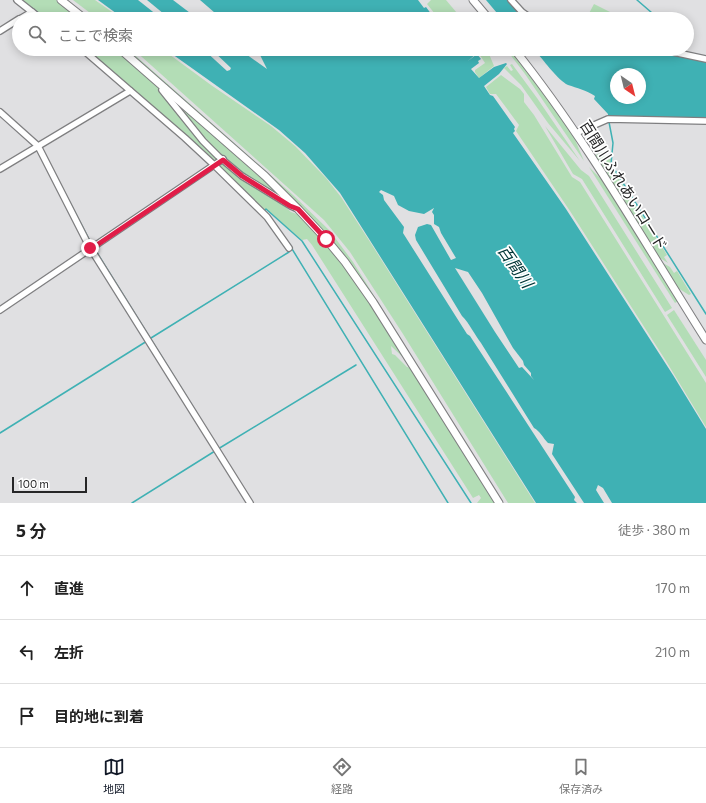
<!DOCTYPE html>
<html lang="ja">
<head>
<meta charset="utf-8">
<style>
	:root { --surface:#fff; --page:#f2f2f2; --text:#222; --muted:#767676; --line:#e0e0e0; --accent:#111827 }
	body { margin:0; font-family:Commissioner,"Noto Sans JP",sans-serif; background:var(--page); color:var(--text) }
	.compass { position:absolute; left:610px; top:68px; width:36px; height:36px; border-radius:50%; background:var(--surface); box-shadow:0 2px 10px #0003; rotate:145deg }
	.scale { position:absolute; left:12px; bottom:10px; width:75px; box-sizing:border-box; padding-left:4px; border:2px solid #262627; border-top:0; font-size:11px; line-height:14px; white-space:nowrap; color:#262627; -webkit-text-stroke:3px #fff; paint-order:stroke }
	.stop { position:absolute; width:12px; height:12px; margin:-9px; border:3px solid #e11d48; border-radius:50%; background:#fff }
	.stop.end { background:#e11d48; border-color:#fff; box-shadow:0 1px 4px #0008 }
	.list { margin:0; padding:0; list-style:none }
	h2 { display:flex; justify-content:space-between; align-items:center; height:52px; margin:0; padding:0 16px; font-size:17px }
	h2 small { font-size:13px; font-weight:400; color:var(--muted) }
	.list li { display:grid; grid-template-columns:26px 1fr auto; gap:12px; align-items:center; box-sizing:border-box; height:64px; padding:0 16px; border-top:1px solid var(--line) }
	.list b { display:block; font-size:15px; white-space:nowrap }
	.list em { font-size:13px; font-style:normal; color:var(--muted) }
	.icon { flex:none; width:22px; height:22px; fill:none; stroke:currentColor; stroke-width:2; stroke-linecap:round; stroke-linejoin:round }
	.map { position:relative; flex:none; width:706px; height:503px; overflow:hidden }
	.search { position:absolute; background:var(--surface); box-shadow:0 2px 10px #0003; left:12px; right:12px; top:12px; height:44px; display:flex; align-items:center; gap:10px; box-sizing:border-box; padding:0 14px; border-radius:22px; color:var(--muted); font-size:15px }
	.sheet { height:244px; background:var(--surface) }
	nav { display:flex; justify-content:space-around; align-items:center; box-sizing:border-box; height:56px; border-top:1px solid var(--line); background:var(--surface); font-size:11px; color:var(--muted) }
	nav a { display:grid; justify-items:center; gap:2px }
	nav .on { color:var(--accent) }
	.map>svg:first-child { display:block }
	.green { fill:#b3ddb6 }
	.water { fill:#3fb1b4; fill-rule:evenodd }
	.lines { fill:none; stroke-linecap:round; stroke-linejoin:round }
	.stream { stroke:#3fb1b4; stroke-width:1.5 }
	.minor-casing { stroke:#7f7f81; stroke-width:8 }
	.tertiary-casing { stroke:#7f7f81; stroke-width:9 }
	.minor { stroke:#fff; stroke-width:5.5 }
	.tertiary { stroke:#fff; stroke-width:7 }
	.route { stroke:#e11d48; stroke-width:5 }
	.labels { text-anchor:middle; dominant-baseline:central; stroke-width:3.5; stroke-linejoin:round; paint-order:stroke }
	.street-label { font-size:15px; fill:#262627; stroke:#fff }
	.water-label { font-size:16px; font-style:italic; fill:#003536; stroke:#fff }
</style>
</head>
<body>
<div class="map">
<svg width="706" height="503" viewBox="0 0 706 503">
	<rect width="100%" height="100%" fill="#e0e0e2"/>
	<g class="green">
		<path d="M22,0h34l24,19h-32z"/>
		<path d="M73,0h22l27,19h-24z"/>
		<path d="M431,0h15l16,19h-23l-12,-15z"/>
		<path d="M594,4l30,15h-38z"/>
		<path d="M87,49h30l41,36 3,9 56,62v6z"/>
		<path d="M125,49h3l165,146 37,36 23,31 61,98 -1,1 -78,-115z"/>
		<path d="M133,49h29l49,36 60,41 24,20 31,32 15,19 31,48 163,258h-27l-105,-169 -53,-82 -26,-32z"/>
		<path d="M476,49h11l7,17 -15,12 -4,-6v-2l10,-7z"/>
		<path d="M506,49h4l3,3 58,78 13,31 -59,-87z"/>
		<path d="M512,64l25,34 43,63 -32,-38 -27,-38 -17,-17 3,-2 4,5 2,-1 -3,-5z"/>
		<path d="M501,75l19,14 4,5v8l10,13 38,62 8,5 126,201v44l-40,-66 -96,-150 -54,-80 3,-6 -23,-31h-6l-4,-7z"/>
		<path d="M170,96l118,106 -46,-28 -39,-34z"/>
		<path d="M545,126l36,44 8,6 83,132 -7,4 -83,-133 -9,-5z"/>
		<path d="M604,151l1,8h6l-1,5 4,7 53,84 -3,2 4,6 -11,-7 -63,-100z"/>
		<path d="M225,163l50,35 16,14 9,3 21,22 24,31 26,36 37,58 -17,-16 1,8 3,1 12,12 4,1 85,135h-19l4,-5 -2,-3 -6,3 -161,-253 -5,-6 -5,1 -36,-31 -2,1 -46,-45z"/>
		<path d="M589,167l13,13 76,121 -3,2z"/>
		<path d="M661,262l9,5 4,6 3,-2 14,23 -2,1 -11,-7z"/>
		<path d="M674,310l32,50v17l-39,-62z"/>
	</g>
	<g class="water">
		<path d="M98,0h40l24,19h-38z"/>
		<path d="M147,0h26l25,19h-28z"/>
		<path d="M200,0h218l6,8 2,-1 9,12h-213z"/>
		<path d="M486,0h22l14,15 5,4h-25z"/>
		<path d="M165,49h38l24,22 3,-1 1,-2 -20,-19h28l28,20 -10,-20h205l-1,2 2,-2h9l-7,6 9,-6 3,4 -9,8 9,-7 4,5 -3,2 1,2 -8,6 8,9 15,-11 12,-4 1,1 -8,10 -15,12 6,9 3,1 22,31 -1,2 1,2 -2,2 53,76 107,166 33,54v74h-94l-9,-15 -5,-3 -2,5 8,13h-20l-32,-49 2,-10 -6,-1c-5,-5 -8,-12 -14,-15l-53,-85c-7,-9 -11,-19 -19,-27l-46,-76 -1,-5 3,-8 9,-3 4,1 20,35 5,-2 -15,-25 -2,-6 -5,-3v-9l-2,-3 2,-4 -10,6 -15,-3 -11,-6 -4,-9 -13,-6 -2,2 4,3 1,5 20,27 -1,6 64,101 3,2 105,161 -1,3 3,3h-41l-196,-310 -35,-40 -26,-23zM455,268l13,4 14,21 31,55 10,13 1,4 7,8v3l3,4 -12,-13 -3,1 -24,-36z"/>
		<path d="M529,49h116l61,13v56l-98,-2v-2l-14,-15 1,-3c-9,-6 -18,-8 -27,-11 -10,-5 -23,-23 -31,-32v-3l-2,2zM616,74h24v24h-24z"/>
	</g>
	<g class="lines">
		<g class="stream">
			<path d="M637,0l22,19"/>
			<path d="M32,8l14,11"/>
			<path d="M609,122l4,21 -2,21 95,150"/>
			<path d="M54,172l38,73"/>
			<path d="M264,211l2,-2 36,32 169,262"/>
			<path d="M289,244l159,259"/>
			<path d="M94,248l107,172"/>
			<path d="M151,338l138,-86"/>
			<path d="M0,433l147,-92"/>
			<path d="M218,449l138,-84"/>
			<path d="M132,503l83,-52"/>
		</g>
		<g class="minor-casing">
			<g id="minor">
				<path d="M17,0l24,19"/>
				<path d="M511,0l11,12 10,7"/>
				<path d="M20,19l12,-7"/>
				<path d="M0,31l19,-12"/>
				<path d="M82,49l103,89 28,26 54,53 22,31"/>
				<path d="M659,49l47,10"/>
				<path d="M165,88l-3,2 41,51 15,15 24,20 49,30 7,3"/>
				<path d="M0,112l38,34 51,100 161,257"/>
				<path d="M576,133l32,-14 98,2"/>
				<path d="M0,169l130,-78"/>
				<path d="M0,310l223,-151"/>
			</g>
		</g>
		<g class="tertiary-casing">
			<g id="tertiary">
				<path d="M61,0l24,19"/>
				<path d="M473,0l16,19"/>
				<path d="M120,49l145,127 33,33 28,30 19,23 28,40 126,201"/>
				<path d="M514,49c73,91 130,193 192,291"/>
			</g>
		</g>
		<use href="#minor" class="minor"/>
		<use href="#tertiary" class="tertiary"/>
	</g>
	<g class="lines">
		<path class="route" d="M90,248l1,1 3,-2 129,-87 19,16 48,30 8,3 28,30"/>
	</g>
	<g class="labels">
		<g class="street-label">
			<text transform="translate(624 185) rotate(58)">百間川ふれあいロード</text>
		</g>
		<g class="water-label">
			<text transform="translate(516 266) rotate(55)">百間川</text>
		</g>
	</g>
</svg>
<svg class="compass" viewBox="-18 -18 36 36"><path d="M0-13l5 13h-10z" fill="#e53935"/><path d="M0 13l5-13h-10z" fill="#767676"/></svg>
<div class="scale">100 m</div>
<div class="stop" style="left:326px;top:239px"></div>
<div class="stop end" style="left:90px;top:248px"></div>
<div class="search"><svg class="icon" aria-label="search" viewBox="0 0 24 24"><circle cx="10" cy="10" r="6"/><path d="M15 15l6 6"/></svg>ここで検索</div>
</div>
<section class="sheet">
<h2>5 分<small>徒歩 · 380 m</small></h2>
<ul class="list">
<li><svg class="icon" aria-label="ahead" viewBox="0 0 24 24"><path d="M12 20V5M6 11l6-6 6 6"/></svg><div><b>直進</b></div><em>170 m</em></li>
<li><svg class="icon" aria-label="left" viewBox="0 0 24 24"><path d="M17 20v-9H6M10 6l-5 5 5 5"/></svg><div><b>左折</b></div><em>210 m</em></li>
<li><svg class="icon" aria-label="arrive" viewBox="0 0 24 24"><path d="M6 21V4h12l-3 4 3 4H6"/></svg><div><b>目的地に到着</b></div></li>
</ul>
</section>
<nav>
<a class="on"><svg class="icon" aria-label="map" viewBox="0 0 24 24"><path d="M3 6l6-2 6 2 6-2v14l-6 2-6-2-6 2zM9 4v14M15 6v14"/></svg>地図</a>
<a><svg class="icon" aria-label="directions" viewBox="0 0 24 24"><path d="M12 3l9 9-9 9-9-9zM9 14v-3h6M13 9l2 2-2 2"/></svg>経路</a>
<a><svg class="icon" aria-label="saved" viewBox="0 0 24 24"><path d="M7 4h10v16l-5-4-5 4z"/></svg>保存済み</a>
</nav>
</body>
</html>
